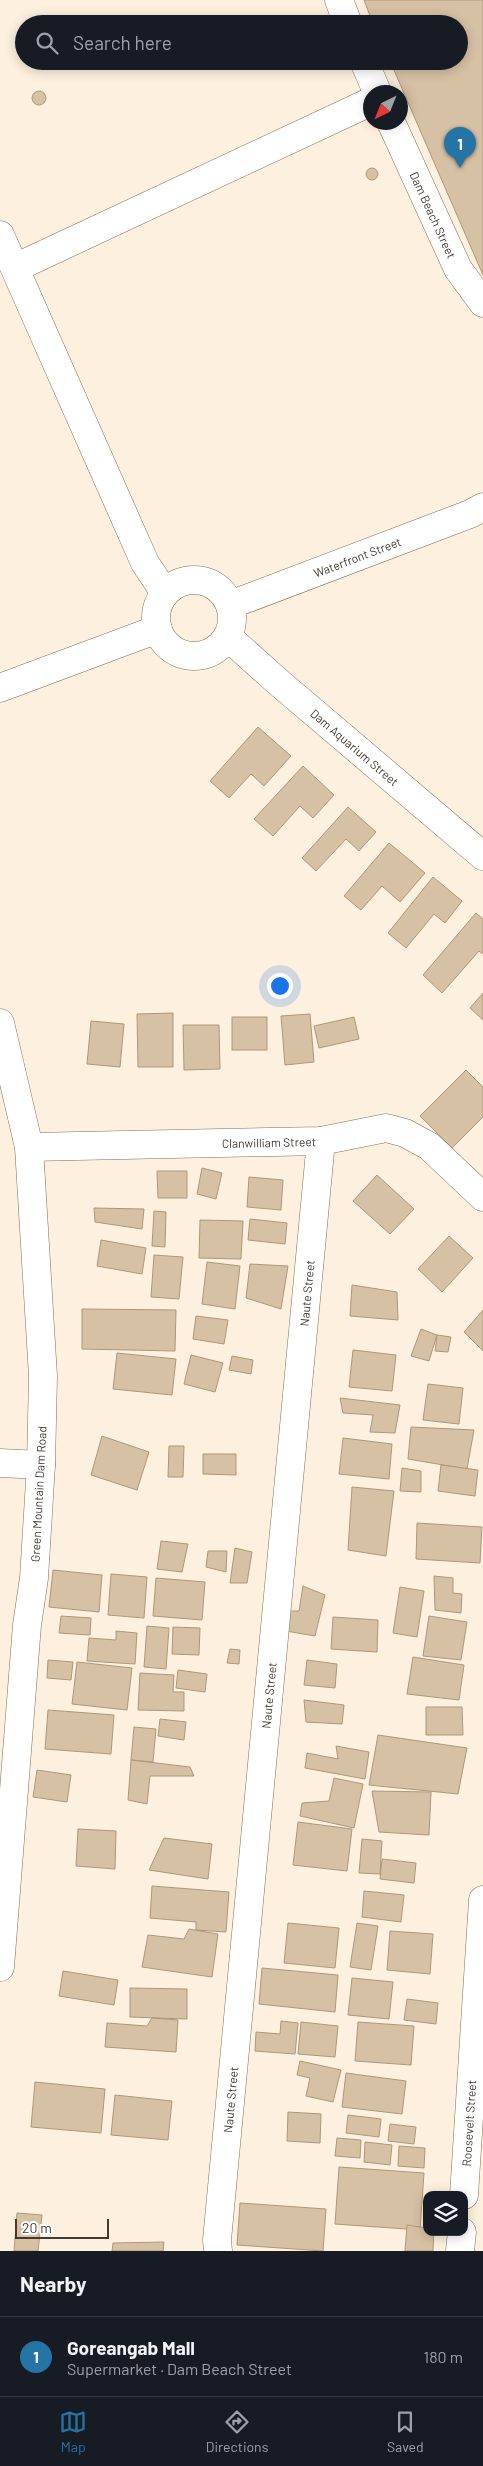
<!DOCTYPE html>
<html lang="en">
<head>
<meta charset="utf-8">
<style>
	:root { --surface:#171b24; --page:#20242c; --text:#f1f3f6; --muted:#9ea1a6; --line:#363941; --accent:#2574a6 }
	body { margin:0; font-family:Barlow,sans-serif; background:var(--page); color:var(--text) }
	.controls { position:absolute; right:15px; bottom:15px; display:grid; overflow:hidden; border-radius:10px; box-shadow:0 2px 12px #0003 }
	.controls button { width:45px; height:45px; display:grid; place-items:center; padding:0; border:0; border-bottom:1px solid var(--line); background:var(--surface); color:var(--text); font:25px sans-serif }
	.compass { position:absolute; left:363px; top:85px; width:45px; height:45px; border-radius:50%; background:var(--surface); box-shadow:0 2px 12px #0003; rotate:223deg }
	.scale { position:absolute; left:15px; bottom:12px; width:94px; box-sizing:border-box; padding-left:5px; border:2px solid #433a2e; border-top:0; font-size:14px; line-height:18px; white-space:nowrap; color:#433a2e; -webkit-text-stroke:4px #fff; paint-order:stroke }
	.you { position:absolute; left:279px; top:985px; width:18px; height:18px; margin:-12px; border:4px solid #fff; border-radius:50%; background:#1a73e8; box-shadow:0 0 0 8px #1a73e833 }
	.badge { display:grid; place-items:center; width:32px; height:32px; border-radius:50%; background:var(--accent); color:#fff; font-size:16px; font-weight:700 }
	.pin { position:absolute; translate:-50% -41px; filter:drop-shadow(0 1px 2px #0008) }
	.pin::after { content:''; position:absolute; top:26px; width:18px; height:15px; background:inherit; clip-path:polygon(0 0,100% 0,50% 100%) }
	.list { margin:0; padding:0; list-style:none }
	h2 { display:flex; justify-content:space-between; align-items:center; height:65px; margin:0; padding:0 20px; font-size:21px }
	h2 small { font-size:16px; font-weight:400; color:var(--muted) }
	.list li { display:grid; grid-template-columns:32px 1fr auto; gap:15px; align-items:center; box-sizing:border-box; height:80px; padding:0 20px; border-top:1px solid var(--line) }
	.list b { display:block; font-size:19px; white-space:nowrap }
	.list p { margin:0; font-size:16px; white-space:nowrap; color:var(--muted) }
	.list em { font-size:16px; font-style:normal; color:var(--muted) }
	.icon { flex:none; width:28px; height:28px; fill:none; stroke:currentColor; stroke-width:2; stroke-linecap:round; stroke-linejoin:round }
	.map { position:relative; flex:none; width:483px; height:2251px; overflow:hidden }
	.search { position:absolute; background:var(--surface); box-shadow:0 2px 12px #0003; left:15px; right:15px; top:15px; height:55px; display:flex; align-items:center; gap:12px; box-sizing:border-box; padding:0 18px; border-radius:28px; color:var(--muted); font-size:19px }
	.sheet { height:145px; background:var(--surface) }
	nav { display:flex; justify-content:space-around; align-items:center; box-sizing:border-box; height:70px; border-top:1px solid var(--line); background:var(--surface); font-size:14px; color:var(--muted) }
	nav a { display:grid; justify-items:center; gap:2px }
	nav .on { color:var(--accent) }
	.map>svg:first-child { display:block }
	.building { fill:#d7c1a4; stroke:#ac977b }
	.lines { fill:none; stroke-linecap:round; stroke-linejoin:round }
	.minor-casing { stroke:#826e53; stroke-width:29 }
	.tertiary-casing { stroke:#826e53; stroke-width:29 }
	.minor { stroke:#fff; stroke-width:28 }
	.tertiary { stroke:#fff; stroke-width:28 }
	.labels { text-anchor:middle; dominant-baseline:central; stroke-width:5; stroke-linejoin:round; paint-order:stroke }
	.street-label { font-size:12px; fill:#433a2e; stroke:#fff }
</style>
</head>
<body>
<div class="map">
<svg width="483" height="2251" viewBox="0 0 483 2251">
	<rect width="100%" height="100%" fill="#fef0de"/>
	<g class="building">
		<path d="M364,0h119v275l-93,-214h69v-37h-86z"/>
		<circle cx="39" cy="98" r="7"/>
		<circle cx="372" cy="174" r="6"/>
		<path d="M258,727l33,29 -27,30 -13,-12 -22,24 -19,-17z"/>
		<path d="M303,766l31,29 -21,23 -13,-12 -27,30 -19,-17z"/>
		<path d="M348,807l28,25 -17,19 -13,-12 -30,32 -14,-13z"/>
		<path d="M389,843l36,30 -25,29 -18,-16 -21,24 -17,-14z"/>
		<path d="M433,877l29,24 -17,22 -11,-9 -28,34 -18,-15z"/>
		<path d="M476,913l7,6v35l-4,-3 -37,42 -19,-18z"/>
		<path d="M483,993v27l-13,-12z"/>
		<path d="M173,1013v54h-35l-1,-53z"/>
		<path d="M310,1014l4,48 -29,3 -4,-49z"/>
		<rect x="232" y="1017" width="35" height="33"/>
		<path d="M354,1017l5,22 -40,9 -5,-22z"/>
		<path d="M91,1021l33,3 -4,43 -33,-3z"/>
		<path d="M183,1025h36l1,44 -36,1z"/>
		<path d="M466,1070l17,17v30l-31,31 -32,-32z"/>
		<path d="M202,1168l20,5 -6,26 -19,-5z"/>
		<path d="M157,1171h30v27h-29z"/>
		<path d="M377,1175l37,34 -24,25 -37,-33z"/>
		<path d="M249,1177l34,3 -2,30 -34,-3z"/>
		<path d="M94,1208l50,1 -2,20 -47,-7z"/>
		<path d="M154,1211l12,1 -1,35 -13,-1z"/>
		<path d="M250,1219l37,4 -2,21 -37,-4z"/>
		<path d="M200,1220l43,1 -2,38 -42,-1z"/>
		<path d="M449,1236l24,22 -31,34 -24,-23z"/>
		<path d="M101,1240l45,8 -4,26 -45,-8z"/>
		<path d="M154,1255l29,2 -4,42 -28,-2z"/>
		<path d="M207,1262l33,4 -5,43 -33,-5z"/>
		<path d="M250,1264l38,2 -7,43 -35,-11z"/>
		<path d="M352,1285l45,7 1,28 -48,-4z"/>
		<path d="M82,1309l94,1 -1,41 -93,-2z"/>
		<path d="M483,1310v41l-19,-19z"/>
		<path d="M196,1316l32,4 -4,24 -31,-5z"/>
		<path d="M421,1329l16,6 -8,26 -18,-5z"/>
		<path d="M437,1335l14,2 -3,15 -13,-1z"/>
		<path d="M353,1350l43,5 -4,36 -43,-4z"/>
		<path d="M117,1353l59,6 -4,36 -59,-6z"/>
		<path d="M191,1355l32,8 -8,29 -31,-8z"/>
		<path d="M232,1356l21,4 -2,14 -22,-4z"/>
		<path d="M428,1384l35,4 -4,36 -36,-4z"/>
		<path d="M340,1398l60,7 -5,28 -25,-1 3,-17 -30,-2z"/>
		<path d="M411,1427l63,3 -7,39 -59,-10z"/>
		<path d="M102,1436l47,16 -12,38 -46,-15z"/>
		<path d="M343,1438l49,6 -3,35 -50,-5z"/>
		<path d="M169,1446h15l-1,31h-15z"/>
		<path d="M203,1454h33v21l-33,-1z"/>
		<path d="M441,1465l37,5 -3,26 -37,-5z"/>
		<path d="M402,1468l19,3v21l-21,-1z"/>
		<path d="M352,1487l42,4 -8,65 -38,-6z"/>
		<path d="M417,1523l65,4 -2,36 -64,-4z"/>
		<path d="M161,1541l27,3 -6,28 -25,-3z"/>
		<path d="M235,1548l17,4 -5,31h-17z"/>
		<path d="M208,1551h19l-1,21 -20,-5z"/>
		<path d="M53,1570l49,5 -3,37 -50,-5z"/>
		<path d="M111,1574l36,3 -3,41 -36,-3z"/>
		<path d="M434,1576l19,2v15l9,1 -1,19 -26,-3z"/>
		<path d="M156,1578l49,4 -3,38 -49,-4z"/>
		<path d="M303,1586l22,9 -10,41 -29,-5 1,-20h12z"/>
		<path d="M400,1587l24,4 -7,46 -24,-4z"/>
		<path d="M61,1616l30,2 -1,17 -31,-2z"/>
		<path d="M429,1616l38,6 -6,38 -38,-4z"/>
		<path d="M333,1617l45,3 -1,32 -46,-3z"/>
		<path d="M147,1626l22,2 -3,41 -22,-2z"/>
		<path d="M173,1627l27,1 -1,27 -27,-1z"/>
		<path d="M116,1631l21,2 -2,31 -48,-3 2,-23 27,2z"/>
		<path d="M230,1649l10,1 -1,14 -12,-1z"/>
		<path d="M413,1657l51,8 -5,35 -52,-6z"/>
		<path d="M48,1660l25,2 -2,18 -24,-2z"/>
		<path d="M307,1660l30,4 -2,24 -31,-3z"/>
		<path d="M77,1662l55,6 -5,42 -55,-6z"/>
		<path d="M178,1670l29,4 -2,18 -29,-4z"/>
		<path d="M140,1673l34,2 -1,17h11v19l-46,-1z"/>
		<path d="M304,1700l40,5 -2,19 -36,-2z"/>
		<path d="M426,1707h36l1,28h-37z"/>
		<path d="M48,1710l66,5 -3,39 -66,-5z"/>
		<path d="M160,1719l26,3 -2,18 -26,-4z"/>
		<path d="M134,1727l22,2 -3,33 -22,-2z"/>
		<path d="M378,1735l89,13 -9,46 -89,-9z"/>
		<path d="M336,1746l33,6 -4,27 -60,-11 2,-15 31,6z"/>
		<path d="M131,1760l59,7 4,9h-44l-3,28 -19,-4z"/>
		<path d="M37,1770l34,5 -4,27 -34,-5z"/>
		<path d="M334,1778l29,6 -9,44 -54,-12 2,-13 27,-2z"/>
		<path d="M372,1791l59,1 -2,43 -50,-3z"/>
		<path d="M298,1822l54,7 -5,42 -54,-6z"/>
		<path d="M78,1829l38,2 -1,38 -39,-3z"/>
		<path d="M164,1838l48,6 -4,35 -59,-9z"/>
		<path d="M362,1839l20,2 -2,33 -21,-1z"/>
		<path d="M382,1859l34,4 -2,20 -34,-4z"/>
		<path d="M152,1886l77,6 -3,40 -30,-2v-8l-46,-4z"/>
		<path d="M364,1891l40,4 -3,27 -39,-5z"/>
		<path d="M288,1923l51,5 -4,40 -51,-5z"/>
		<path d="M357,1923l21,3 -7,44 -21,-3z"/>
		<path d="M189,1929l29,5 -6,43 -70,-10 6,-32 36,4z"/>
		<path d="M390,1931l43,3 -3,40 -43,-4z"/>
		<path d="M262,1968l76,7 -3,37 -76,-8z"/>
		<path d="M63,1971l55,9 -4,25 -55,-9z"/>
		<path d="M352,1978l41,4 -4,37 -41,-4z"/>
		<path d="M130,1988l57,1v30l-57,-2z"/>
		<path d="M407,1999l31,4 -2,21 -32,-4z"/>
		<path d="M152,2018l26,2 -2,32 -71,-5 2,-24 40,3z"/>
		<path d="M281,2021l17,2 -3,31 -40,-3 1,-19 24,2z"/>
		<path d="M301,2022l37,4 -3,31 -37,-3z"/>
		<path d="M358,2022l56,4 -3,39 -56,-4z"/>
		<path d="M300,2061l41,9 -8,32 -27,-6 4,-18 -13,-3z"/>
		<path d="M346,2073l60,8 -4,33 -60,-7z"/>
		<path d="M35,2082l70,7 -4,44 -70,-6z"/>
		<path d="M115,2095l57,6 -4,39 -57,-5z"/>
		<path d="M288,2112l33,2 -1,29 -33,-2z"/>
		<path d="M348,2115l33,4 -2,18 -33,-4z"/>
		<path d="M390,2124l26,3 -2,17 -26,-3z"/>
		<path d="M337,2138l24,2 -1,18 -25,-2z"/>
		<path d="M365,2142l27,3 -2,20 -26,-3z"/>
		<path d="M399,2146l26,2 -1,20 -26,-2z"/>
		<path d="M339,2167l85,6 -4,57 -85,-6z"/>
		<path d="M240,2203l86,6 -3,42 -86,-6z"/>
		<path d="M17,2213l25,2 -4,36h-24z"/>
		<path d="M407,2225l20,3v4h7l-1,19h-28z"/>
		<path d="M164,2242l-1,9h-51l1,-8z"/>
	</g>
	<g class="lines">
		<g class="minor-casing">
			<g id="minor">
				<path d="M339,0l9,24"/>
				<path d="M364,61l13,31"/>
				<path id="s1" d="M391,122l67,147 25,34"/>
				<path d="M0,235l145,328 20,30"/>
				<path d="M15,268l355,-166"/>
				<circle cx="194" cy="618" r="38"/>
				<path id="s2" d="M230,605l240,-91 13,-7"/>
				<path id="s3" d="M228,637l49,44 206,175"/>
				<path d="M0,688l158,-59"/>
				<path id="s4" d="M29,1147l292,-6 65,-13 19,5 24,13 54,51"/>
				<path d="M0,1463l41,2"/>
				<path id="s5" d="M464,2195l19,-295"/>
				<path id="s6" d="M218,2251l-1,-11 104,-1099"/>
				<path d="M460,2251l2,-19"/>
			</g>
		</g>
		<g class="tertiary-casing">
			<path id="tertiary" d="M0,1023l29,124 14,229 -2,89 -7,113 -7,47 -27,342"/>
		</g>
		<use href="#minor" class="minor"/>
		<use href="#tertiary" class="tertiary"/>
	</g>
	<g class="labels">
		<g class="street-label">
			<text stroke="none"><textPath href="#s1" startOffset="102">Dam Beach Street</textPath></text>
			<text stroke="none"><textPath href="#s2" startOffset="136">Waterfront Street</textPath></text>
			<text stroke="none"><textPath href="#s3" startOffset="168">Dam Aquarium Street</textPath></text>
			<text stroke="none"><textPath href="#s4" startOffset="240">Clanwilliam Street</textPath></text>
			<text stroke="none"><textPath href="#s6" startOffset="962">Naute Street</textPath></text>
			<text transform="translate(38 1494) rotate(-87)">Green Mountain Dam Road</text>
			<text stroke="none"><textPath href="#s6" startOffset="558">Naute Street</textPath></text>
			<text stroke="none"><textPath href="#s6" startOffset="152">Naute Street</textPath></text>
			<text stroke="none"><textPath href="#s5" startOffset="72">Roosevelt Street</textPath></text>
		</g>
	</g>
</svg>
<div class="controls">
<button><svg class="icon" aria-label="layers" viewBox="0 0 24 24"><path d="M12 4l9 5-9 5-9-5zM3 14l9 5 9-5"/></svg></button>
</div>
<svg class="compass" viewBox="-18 -18 36 36"><path d="M0-13l5 13h-10z" fill="#e53935"/><path d="M0 13l5-13h-10z" fill="#9ea1a6"/></svg>
<div class="scale">20 m</div>
<div class="you"></div>
<div class="pin badge" style="left:460px;top:168px">1</div>
<div class="search"><svg class="icon" aria-label="search" viewBox="0 0 24 24"><circle cx="10" cy="10" r="6"/><path d="M15 15l6 6"/></svg>Search here</div>
</div>
<section class="sheet">
<h2>Nearby<small></small></h2>
<ul class="list">
<li><span class="badge">1</span><div><b>Goreangab Mall</b><p>Supermarket · Dam Beach Street</p></div><em>180 m</em></li>
</ul>
</section>
<nav>
<a class="on"><svg class="icon" aria-label="map" viewBox="0 0 24 24"><path d="M3 6l6-2 6 2 6-2v14l-6 2-6-2-6 2zM9 4v14M15 6v14"/></svg>Map</a>
<a><svg class="icon" aria-label="directions" viewBox="0 0 24 24"><path d="M12 3l9 9-9 9-9-9zM9 14v-3h6M13 9l2 2-2 2"/></svg>Directions</a>
<a><svg class="icon" aria-label="saved" viewBox="0 0 24 24"><path d="M7 4h10v16l-5-4-5 4z"/></svg>Saved</a>
</nav>
</body>
</html>
